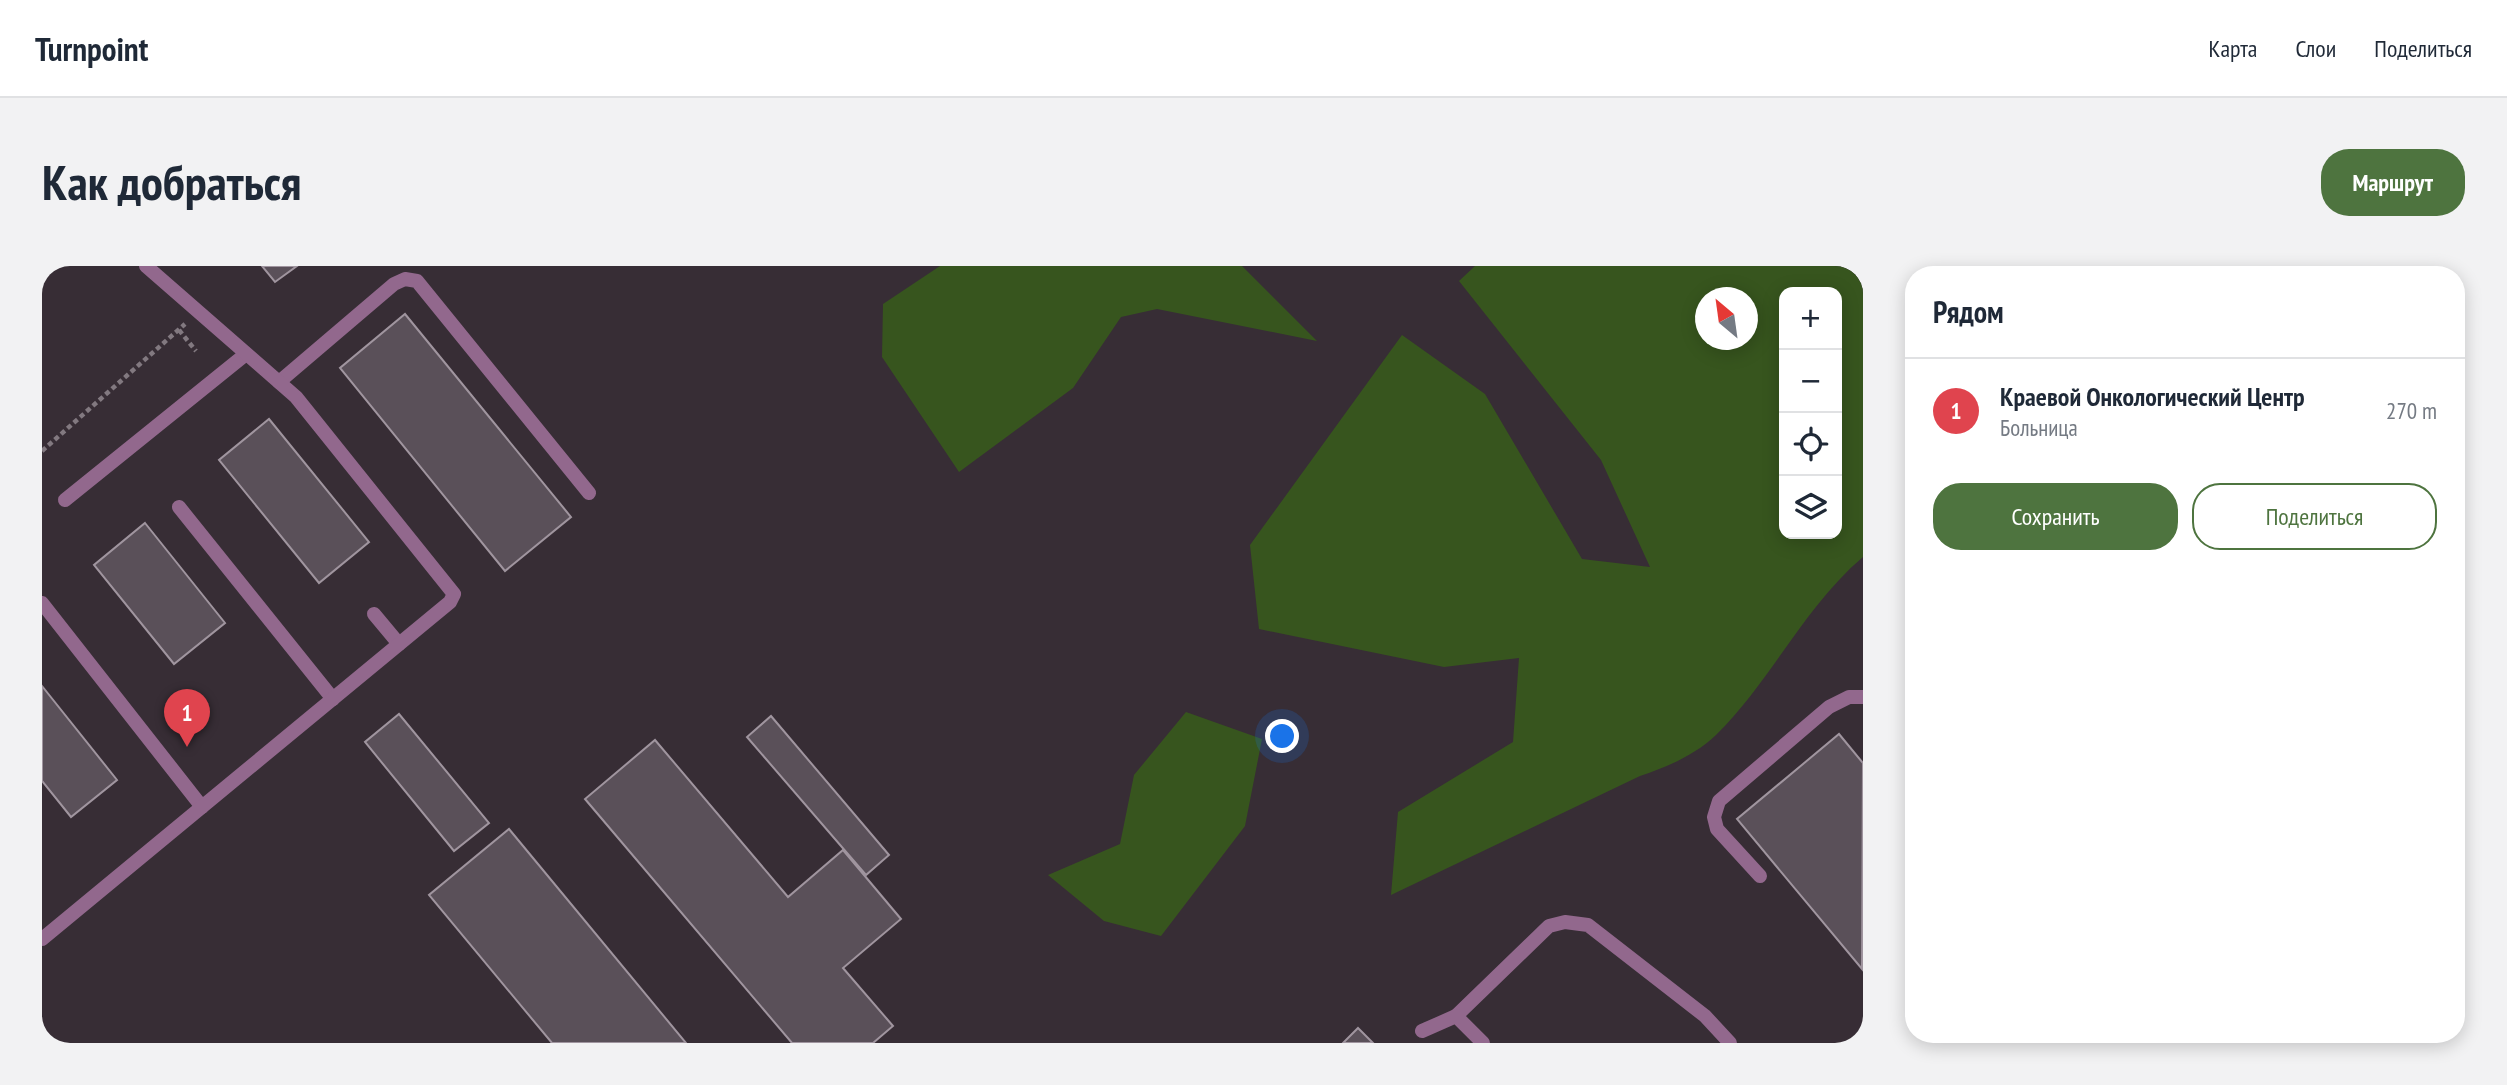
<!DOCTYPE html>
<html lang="ru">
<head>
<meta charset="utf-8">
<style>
	:root { --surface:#fff; --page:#f2f2f3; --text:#1f2937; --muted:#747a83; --line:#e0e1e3; --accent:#4e743f }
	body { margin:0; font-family:"PT Sans Narrow",sans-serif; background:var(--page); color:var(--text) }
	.controls { position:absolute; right:21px; top:21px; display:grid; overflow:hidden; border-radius:14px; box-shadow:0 4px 18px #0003 }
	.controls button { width:63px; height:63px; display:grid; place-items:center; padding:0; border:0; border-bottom:2px solid var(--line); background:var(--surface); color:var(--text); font:35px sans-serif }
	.compass { position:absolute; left:1653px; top:21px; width:63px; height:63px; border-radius:50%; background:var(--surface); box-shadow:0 4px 18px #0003; rotate:331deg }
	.you { position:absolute; left:1241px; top:471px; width:24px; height:24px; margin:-18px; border:5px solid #fff; border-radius:50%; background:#1a73e8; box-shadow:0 0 0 10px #1a73e833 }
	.badge { display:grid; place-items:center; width:46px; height:46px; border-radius:50%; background:var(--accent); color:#fff; font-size:23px; font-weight:700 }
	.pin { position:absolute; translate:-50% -58px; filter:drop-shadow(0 2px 4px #0008) }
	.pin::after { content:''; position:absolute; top:37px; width:24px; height:21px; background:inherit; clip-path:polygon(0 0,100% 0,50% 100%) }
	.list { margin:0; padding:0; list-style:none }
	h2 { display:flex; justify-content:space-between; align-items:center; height:91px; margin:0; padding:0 28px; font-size:30px }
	h2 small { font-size:23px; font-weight:400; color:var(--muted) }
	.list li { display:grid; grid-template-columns:46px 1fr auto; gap:21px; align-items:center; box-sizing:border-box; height:105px; padding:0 28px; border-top:2px solid var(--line) }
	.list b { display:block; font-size:26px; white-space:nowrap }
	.list p { margin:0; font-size:23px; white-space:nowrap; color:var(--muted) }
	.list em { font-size:23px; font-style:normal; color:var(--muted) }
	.actions { display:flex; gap:14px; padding:21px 28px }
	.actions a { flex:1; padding:16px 0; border:2px solid var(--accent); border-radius:28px; text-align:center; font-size:24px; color:var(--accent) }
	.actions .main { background:var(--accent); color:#fff }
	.icon { flex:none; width:38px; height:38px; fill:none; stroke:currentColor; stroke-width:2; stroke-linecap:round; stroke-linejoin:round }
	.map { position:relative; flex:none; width:1821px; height:777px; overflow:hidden; border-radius:28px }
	header { display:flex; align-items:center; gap:42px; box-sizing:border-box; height:98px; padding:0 35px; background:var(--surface); border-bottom:2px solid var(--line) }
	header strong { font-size:33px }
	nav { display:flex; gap:38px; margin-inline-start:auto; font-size:24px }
	.intro { display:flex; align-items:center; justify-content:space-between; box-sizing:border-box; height:168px; padding:0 42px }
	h1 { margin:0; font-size:49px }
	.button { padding:18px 32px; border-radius:28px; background:var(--accent); color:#fff; font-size:24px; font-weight:700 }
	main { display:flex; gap:42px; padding:0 42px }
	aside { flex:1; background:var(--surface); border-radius:28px; box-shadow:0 4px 18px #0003 }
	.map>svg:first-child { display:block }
	.green { fill:#37551e; fill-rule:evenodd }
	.building { fill:#5a5059; stroke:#a0959f; stroke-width:2 }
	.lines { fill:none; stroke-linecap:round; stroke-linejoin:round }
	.path { stroke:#827980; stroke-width:4.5; stroke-dasharray:5 3.5; stroke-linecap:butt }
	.service { stroke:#92688d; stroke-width:14 }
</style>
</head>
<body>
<header>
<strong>Turnpoint</strong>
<nav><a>Карта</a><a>Слои</a><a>Поделиться</a></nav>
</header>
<div class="intro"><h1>Как добраться</h1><a class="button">Маршрут</a></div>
<main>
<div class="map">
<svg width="1821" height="777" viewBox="0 0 1821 777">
	<rect width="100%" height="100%" fill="#372d35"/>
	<g class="green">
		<path d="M898,0h302l75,75 -160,-32 -36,8 -48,71 -114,84 -77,-115 1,-53z"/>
		<path d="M1433,0h388v291c-59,50 -92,124 -147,178 -21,20 -49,32 -76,41l-249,119 7,-83 115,-70 6,-84 -75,9 -185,-38 -9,-84 152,-210 83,59 97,165 68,8 -49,-107 -142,-179zM1795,26v242h-53v-242zM1664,32h42v42h-42z"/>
		<path d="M1144,446l76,27 -17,87 -84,110 -57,-15 -56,-46 72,-31 14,-69z"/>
	</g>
	<g class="building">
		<path d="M220,0h35l-22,16z"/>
		<path d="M363,48l166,203 -66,54 -165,-203z"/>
		<path d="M227,153l100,123 -50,41 -100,-123z"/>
		<path d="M103,257l80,100 -51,41 -80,-99z"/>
		<path d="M0,420l75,94 -46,37 -29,-36z"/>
		<path d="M357,448l90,109 -35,28 -89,-109z"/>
		<path d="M729,450l118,139 -23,20 -119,-138z"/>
		<path d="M1797,468l24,29 -1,206 -125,-150z"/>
		<path d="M613,474l133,157 55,-47 58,69 -58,49 50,58 -20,17h-81l-207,-244z"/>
		<path d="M467,563l177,214h-134l-123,-148z"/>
		<path d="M1316,762l15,15h-30z"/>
	</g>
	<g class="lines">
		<g class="path">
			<path d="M137,64l17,21"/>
			<path d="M0,185l143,-127"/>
		</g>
		<g class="service">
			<path d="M237,116l115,-98 11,-5 12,2 172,212"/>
			<path d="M23,234l181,-146"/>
			<path d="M137,241l154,192"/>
			<path d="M0,337l160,204"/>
			<path d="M332,348l25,30"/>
			<path d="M1718,610l-43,-47 -3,-12 5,-16 110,-94 20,-10h14"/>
			<path d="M0,673l408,-337 4,-8 -158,-197 -150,-131"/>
			<path d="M1414,750l93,-90 16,-4 23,3 117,91 25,27"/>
			<path d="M1380,765l34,-15 27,27"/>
		</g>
	</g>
</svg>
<div class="controls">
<button>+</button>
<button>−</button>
<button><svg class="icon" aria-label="locate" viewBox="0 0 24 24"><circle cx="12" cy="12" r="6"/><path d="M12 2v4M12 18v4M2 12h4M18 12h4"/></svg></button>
<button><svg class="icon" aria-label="layers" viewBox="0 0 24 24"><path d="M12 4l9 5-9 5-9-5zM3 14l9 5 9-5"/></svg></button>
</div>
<svg class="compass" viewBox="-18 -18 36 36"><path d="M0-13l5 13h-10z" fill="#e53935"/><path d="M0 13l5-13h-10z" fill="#747a83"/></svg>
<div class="you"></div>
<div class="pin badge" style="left:145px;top:481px;background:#e0444e">1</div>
</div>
<aside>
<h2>Рядом<small></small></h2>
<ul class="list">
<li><span class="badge" style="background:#e0444e">1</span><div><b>Краевой Онкологический Центр</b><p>Больница</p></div><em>270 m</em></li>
</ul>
<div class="actions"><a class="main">Сохранить</a><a>Поделиться</a></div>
</aside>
</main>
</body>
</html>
